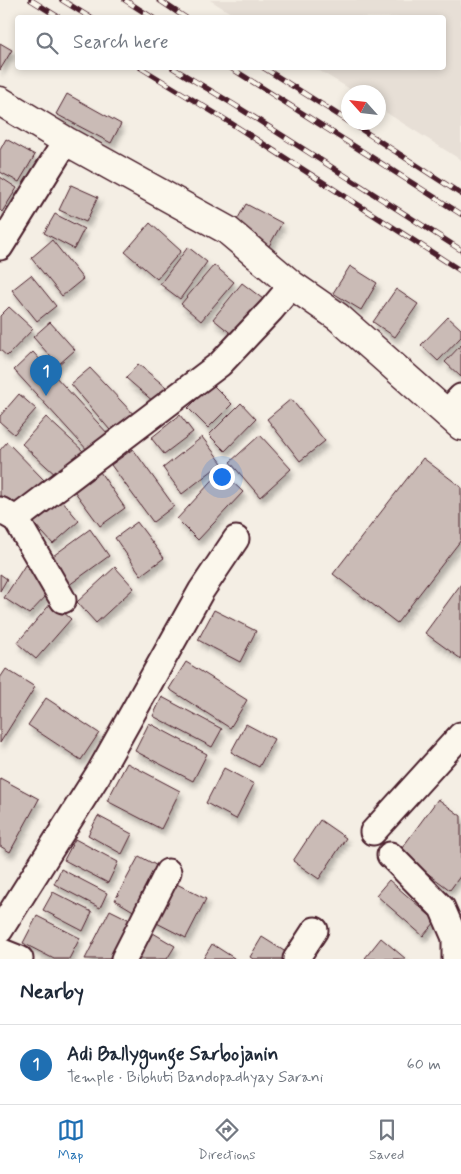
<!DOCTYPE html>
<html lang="en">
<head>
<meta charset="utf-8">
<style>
	:root { --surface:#fff; --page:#f6f6f7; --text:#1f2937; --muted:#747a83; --line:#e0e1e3; --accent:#1f6fb2 }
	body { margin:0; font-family:Mynerve,sans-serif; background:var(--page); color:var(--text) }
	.compass { position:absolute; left:341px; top:85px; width:45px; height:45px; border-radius:50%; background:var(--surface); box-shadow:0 2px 8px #0003; rotate:297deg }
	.you { position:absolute; left:221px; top:476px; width:18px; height:18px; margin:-12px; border:4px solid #fff; border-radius:50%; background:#1a73e8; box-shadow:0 0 0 8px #1a73e833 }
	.badge { display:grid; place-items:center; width:32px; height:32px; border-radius:50%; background:var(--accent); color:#fff; font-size:16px; font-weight:700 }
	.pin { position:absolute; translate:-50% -41px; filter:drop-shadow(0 1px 2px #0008) }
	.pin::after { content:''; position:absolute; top:26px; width:18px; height:15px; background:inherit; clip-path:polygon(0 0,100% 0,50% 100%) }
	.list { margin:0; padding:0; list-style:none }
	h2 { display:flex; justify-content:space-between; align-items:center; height:65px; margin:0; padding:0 20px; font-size:21px }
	h2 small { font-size:16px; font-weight:400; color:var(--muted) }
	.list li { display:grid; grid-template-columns:32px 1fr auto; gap:15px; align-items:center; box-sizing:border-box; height:80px; padding:0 20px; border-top:1px solid var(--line) }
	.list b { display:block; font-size:19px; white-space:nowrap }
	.list p { margin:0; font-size:16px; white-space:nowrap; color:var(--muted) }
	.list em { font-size:16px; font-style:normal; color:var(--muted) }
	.icon { flex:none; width:28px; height:28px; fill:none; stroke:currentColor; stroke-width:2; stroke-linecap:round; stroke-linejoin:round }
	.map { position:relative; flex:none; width:461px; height:959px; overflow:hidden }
	.search { position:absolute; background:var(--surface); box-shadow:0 2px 8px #0003; left:15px; right:15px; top:15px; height:55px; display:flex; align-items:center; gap:12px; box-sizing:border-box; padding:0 18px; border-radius:5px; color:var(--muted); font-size:19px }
	.sheet { height:145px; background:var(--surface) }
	nav { display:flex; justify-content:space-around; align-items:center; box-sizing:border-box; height:70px; border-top:1px solid var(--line); background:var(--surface); font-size:14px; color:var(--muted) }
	nav a { display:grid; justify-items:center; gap:2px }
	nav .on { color:var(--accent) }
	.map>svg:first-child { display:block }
	.built { fill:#e7dfd6 }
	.building { fill:#cabbb6; stroke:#4a1f2b; filter:url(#shadow) }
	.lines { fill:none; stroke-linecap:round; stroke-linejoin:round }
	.minor-casing { stroke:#4a1f2b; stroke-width:29 }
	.major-casing { stroke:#4a1f2b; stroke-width:31 }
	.minor { stroke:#fbf7ec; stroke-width:25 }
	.major { stroke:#fbf7ec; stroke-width:28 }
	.rail-casing { stroke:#4a1f2b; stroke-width:5.5 }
	.rail { stroke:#fbf7ec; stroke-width:4; stroke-dasharray:11; stroke-linecap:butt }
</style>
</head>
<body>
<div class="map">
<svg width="461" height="959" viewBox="0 0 461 959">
	<defs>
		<filter id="shadow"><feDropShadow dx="3" dy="5.5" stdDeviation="2.5" flood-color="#0004"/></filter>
	</defs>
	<rect width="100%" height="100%" fill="#f4eee4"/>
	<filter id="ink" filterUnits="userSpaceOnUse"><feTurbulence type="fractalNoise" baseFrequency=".02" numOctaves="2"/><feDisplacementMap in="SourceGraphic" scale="10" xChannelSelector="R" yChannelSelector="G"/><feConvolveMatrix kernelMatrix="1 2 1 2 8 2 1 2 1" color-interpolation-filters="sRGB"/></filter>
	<g filter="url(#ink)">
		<path class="built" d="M210,0h251v160l-82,-52 -1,-16h-23l-40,-24h129v-50l-207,-1z"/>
		<g class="building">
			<path d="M0,43l12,7 -12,20z"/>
			<path d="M67,94l54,30 -10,19 -55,-29z"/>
			<path d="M6,139l29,16 -16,27 -19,-10v-22z"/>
			<path d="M0,177l17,11 -15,24 -2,-2z"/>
			<path d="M71,185l27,12 -12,25 -27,-12z"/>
			<path d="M246,204l36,19 -13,23 -36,-19z"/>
			<path d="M55,214l29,15 -10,20 -30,-16z"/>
			<path d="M150,223l31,28 -24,28 -32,-27z"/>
			<path d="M52,240l31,39 -21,17 -31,-38z"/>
			<path d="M188,247l19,15 -27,37 -20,-15z"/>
			<path d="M214,265l20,17 -33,39 -20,-17z"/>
			<path d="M350,266l27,17 -16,27 -28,-17z"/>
			<path d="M31,275l25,31 -19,15 -25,-31z"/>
			<path d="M242,283l25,19 -29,37 -25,-20z"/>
			<path d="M396,289l22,15 -23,33 -22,-15z"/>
			<path d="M9,307l24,22 -26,27 -7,-6v-34z"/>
			<path d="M448,317l13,12v8l-23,24 -17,-16z"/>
			<path d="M50,322l25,28 -17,15 -25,-28z"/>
			<path d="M461,345v32l-16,-15z"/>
			<path d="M33,352l76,83 -19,18 -76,-83z"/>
			<path d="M138,364l28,23 -12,15 -28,-24z"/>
			<path d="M90,368l47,50 -22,18 -44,-52z"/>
			<path d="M212,384l20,20 -24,24 -20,-20z"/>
			<path d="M19,394l17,15 -22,25 -14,-12v-6z"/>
			<path d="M291,399l34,42 -25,20 -33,-42z"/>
			<path d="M241,403l15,16 -31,32 -16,-16z"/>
			<path d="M180,415l13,17 -29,22 -13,-16z"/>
			<path d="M46,417l37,34 -25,26 -36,-33z"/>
			<path d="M260,435l31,34 -31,28 -30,-35z"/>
			<path d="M202,437l20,26 -40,31 -19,-26z"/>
			<path d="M7,442l37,38 -33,32 -11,-12v-50z"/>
			<path d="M133,449l41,57 -21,16 -42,-57z"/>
			<path d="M423,458l38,29v53l-64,83 -64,-49z"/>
			<path d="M98,469l27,39 -25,18 -28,-38z"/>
			<path d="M221,471l22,21 -45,48 -21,-21z"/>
			<path d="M62,501l17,20 -26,23 -21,-23z"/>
			<path d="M137,522l27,36 -23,17 -26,-37z"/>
			<path d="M90,529l19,27 -44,32 -19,-27z"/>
			<path d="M27,562l21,32 -19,20 -25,-16z"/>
			<path d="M115,567l19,21 -38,35 -19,-21z"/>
			<path d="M0,574l7,5 -7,12z"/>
			<path d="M461,584v75l-36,-26z"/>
			<path d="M52,602l19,17 -35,40 -19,-16z"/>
			<path d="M214,610l42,21 -16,31 -42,-22z"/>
			<path d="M186,662l61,38 -17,28 -61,-39z"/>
			<path d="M6,669l29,18 -35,56v-65z"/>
			<path d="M162,697l60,32 -10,18 -59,-31z"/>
			<path d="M46,698l53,35 -18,27 -53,-35z"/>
			<path d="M149,723l58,31 -14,27 -58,-30z"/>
			<path d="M246,724l28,15 -15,28 -28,-15z"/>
			<path d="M127,763l53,28 -19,38 -54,-28z"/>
			<path d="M224,768l30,16 -18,35 -30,-16z"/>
			<path d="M0,778l39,21 -29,53 -10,-6z"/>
			<path d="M438,799l23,17v59l-11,15 -51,-38z"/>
			<path d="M98,816l34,18 -10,20 -34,-19z"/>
			<path d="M320,820l26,18 -27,41 -26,-18z"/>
			<path d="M75,839l43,23 -10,21 -44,-23z"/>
			<path d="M139,856l26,14 -25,45 -25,-15z"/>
			<path d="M61,869l46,24 -7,15 -46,-24z"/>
			<path d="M169,880l37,19 -20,39 -37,-19z"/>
			<path d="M389,880l47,41 -13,15 -47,-41z"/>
			<path d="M53,892l39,20 -9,19 -40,-21z"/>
			<path d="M110,910l26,13 -18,36h-33z"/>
			<path d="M37,916l43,22 -11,21h-15l-31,-16z"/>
			<path d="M148,930l27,16 -8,13h-36z"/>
			<path d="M262,937l30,19 -2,3h-37l-3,-2z"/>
			<path d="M381,938l25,21h-39l-2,-1z"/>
			<path d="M212,944l22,14v1h-31z"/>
		</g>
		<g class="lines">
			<g class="minor-casing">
				<g id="minor">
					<path d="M0,247l66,-106"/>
					<path d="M446,413l15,-16"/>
					<path d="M0,510l16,9 204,-155 51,-54 21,-25"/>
					<path d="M16,519l47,81"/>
					<path d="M373,832l88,-97"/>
					<path d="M390,855l52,53 13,30v21"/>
					<path d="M0,930l99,-157 102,-182 35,-52"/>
					<path d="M0,951l20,8"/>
					<path d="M124,959l44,-87"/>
					<path d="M296,959l19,-29"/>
				</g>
			</g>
			<g class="major-casing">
				<path id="major" d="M0,101l66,40 161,89 65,55 46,32 123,109"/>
			</g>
			<use href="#minor" class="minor"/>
			<use href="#major" class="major"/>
			<g class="rail-casing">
				<g id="rail">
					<path d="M31,0l29,18"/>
					<path d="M62,0l29,18"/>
					<path d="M125,0l28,18"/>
					<path d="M159,0l27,18"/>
					<path d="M141,68l85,52 235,151"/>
					<path d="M173,68l60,36 228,146"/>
					<path d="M231,68l230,146"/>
					<path d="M264,68l84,53"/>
					<path d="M350,122l111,72"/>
				</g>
			</g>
			<use href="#rail" class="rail"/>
		</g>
	</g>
</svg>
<svg class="compass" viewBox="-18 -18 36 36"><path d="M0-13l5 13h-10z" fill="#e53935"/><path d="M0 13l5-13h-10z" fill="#747a83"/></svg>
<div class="you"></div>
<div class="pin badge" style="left:46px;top:396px">1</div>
<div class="search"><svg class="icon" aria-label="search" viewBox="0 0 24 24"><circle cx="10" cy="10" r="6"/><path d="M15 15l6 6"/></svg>Search here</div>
</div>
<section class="sheet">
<h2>Nearby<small></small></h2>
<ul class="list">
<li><span class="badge">1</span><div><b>Adi Ballygunge Sarbojanin</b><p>Temple · Bibhuti Bandopadhyay Sarani</p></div><em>60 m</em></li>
</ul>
</section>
<nav>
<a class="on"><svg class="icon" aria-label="map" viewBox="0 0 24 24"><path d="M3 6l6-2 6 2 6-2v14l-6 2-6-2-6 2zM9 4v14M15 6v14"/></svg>Map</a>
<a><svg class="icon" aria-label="directions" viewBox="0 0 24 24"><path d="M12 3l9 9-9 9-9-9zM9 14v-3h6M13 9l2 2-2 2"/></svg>Directions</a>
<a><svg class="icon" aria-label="saved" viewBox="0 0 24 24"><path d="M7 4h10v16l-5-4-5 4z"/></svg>Saved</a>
</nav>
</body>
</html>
